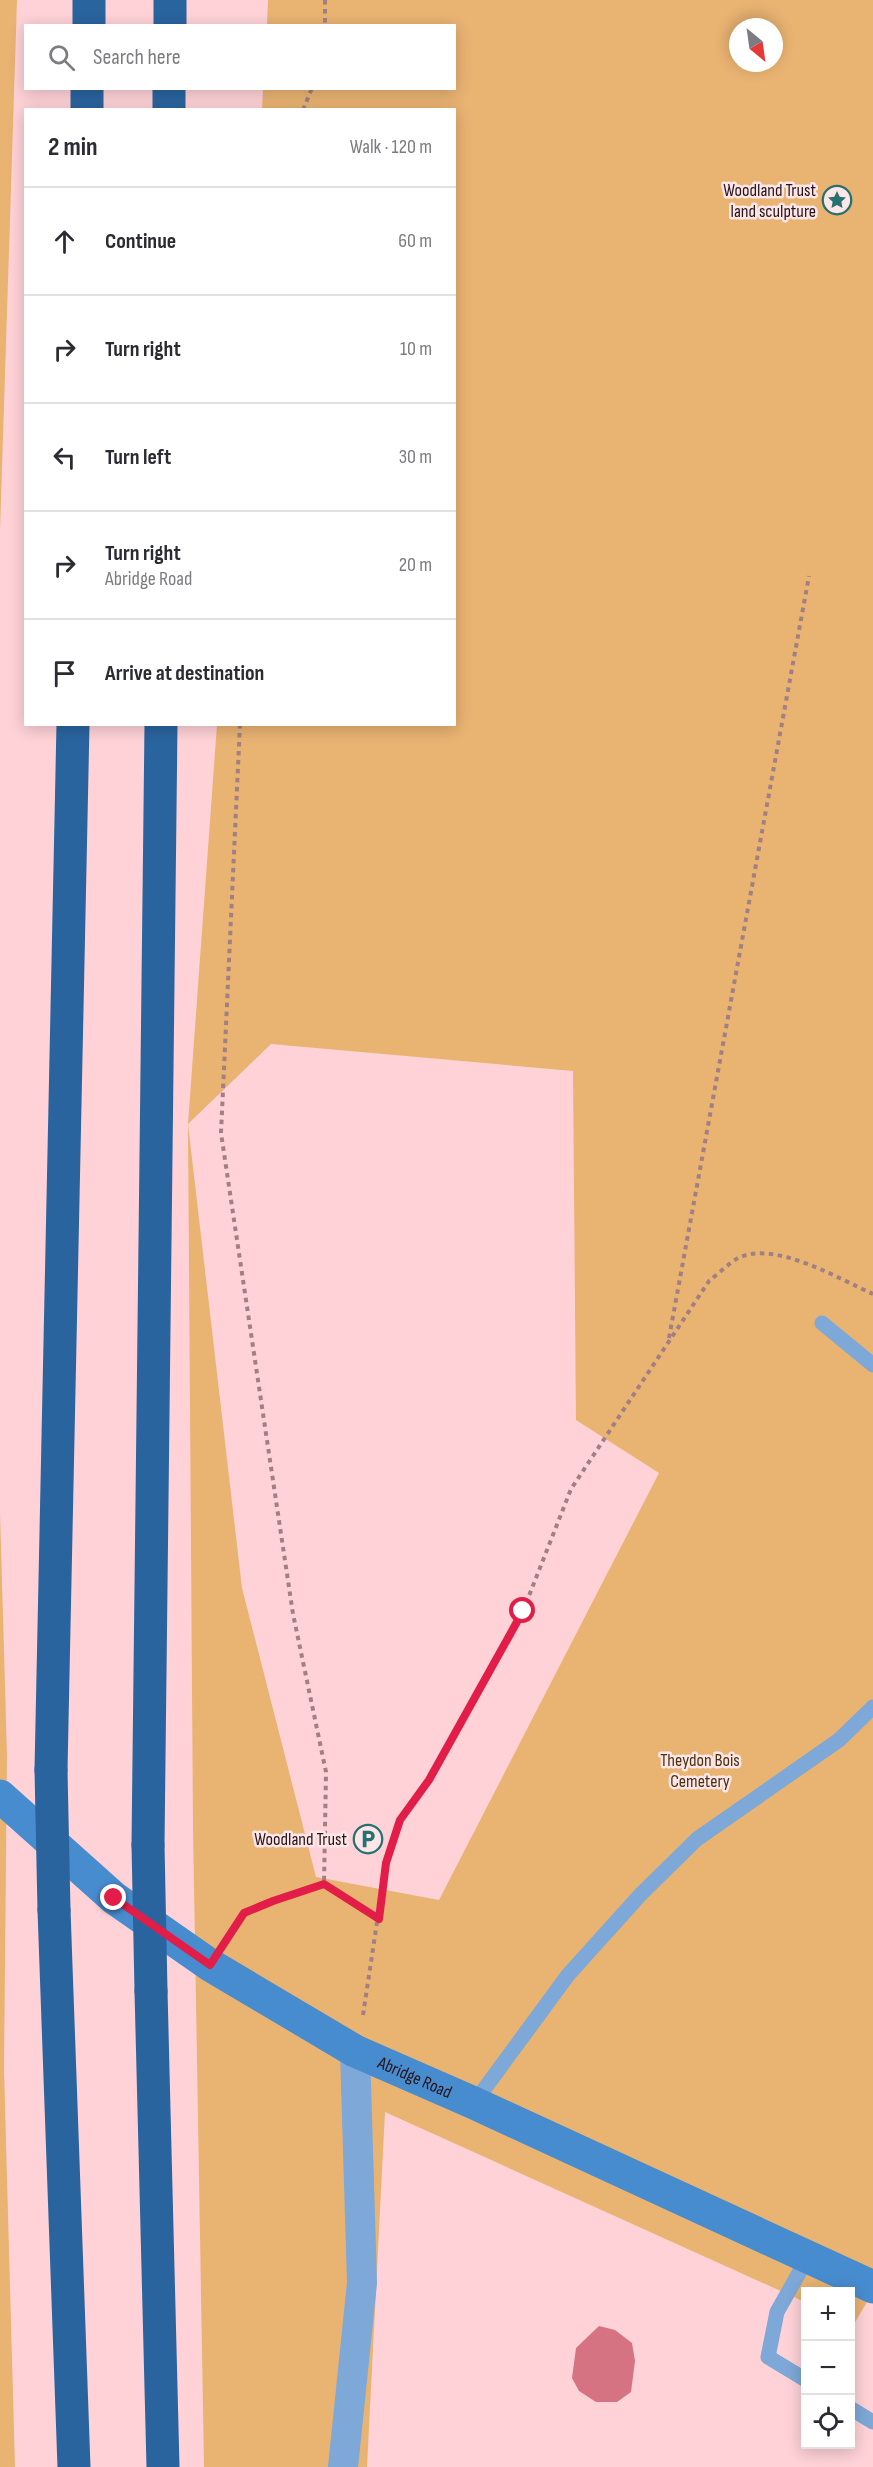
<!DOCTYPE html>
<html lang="en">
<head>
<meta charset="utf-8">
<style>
	:root { --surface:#fff; --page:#f2f2f3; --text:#2b2b33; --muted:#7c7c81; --line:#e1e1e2 }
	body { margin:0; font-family:"Sofia Sans Condensed",sans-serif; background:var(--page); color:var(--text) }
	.controls { position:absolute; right:18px; bottom:18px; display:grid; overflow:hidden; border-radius:0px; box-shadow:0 3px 15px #0003 }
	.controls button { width:54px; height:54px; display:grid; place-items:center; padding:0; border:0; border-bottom:2px solid var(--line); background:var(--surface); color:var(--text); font:30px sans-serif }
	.compass { position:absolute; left:729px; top:18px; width:54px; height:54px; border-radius:50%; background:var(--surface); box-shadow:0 3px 15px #0003; rotate:151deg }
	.stop { position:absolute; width:18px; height:18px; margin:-14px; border:4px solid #e11d48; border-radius:50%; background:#fff }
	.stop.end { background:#e11d48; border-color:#fff; box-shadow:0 2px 6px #0008 }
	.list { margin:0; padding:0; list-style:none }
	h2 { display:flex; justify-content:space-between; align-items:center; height:78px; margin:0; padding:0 24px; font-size:26px }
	h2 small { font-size:20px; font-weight:400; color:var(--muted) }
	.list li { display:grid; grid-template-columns:39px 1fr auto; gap:18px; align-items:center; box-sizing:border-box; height:108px; padding:0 24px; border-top:2px solid var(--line) }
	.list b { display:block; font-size:22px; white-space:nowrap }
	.list p { margin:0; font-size:20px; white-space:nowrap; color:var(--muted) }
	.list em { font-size:20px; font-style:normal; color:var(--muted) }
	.icon { flex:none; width:33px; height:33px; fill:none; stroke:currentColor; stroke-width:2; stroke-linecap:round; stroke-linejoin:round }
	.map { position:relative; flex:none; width:873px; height:2467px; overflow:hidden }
	.search { position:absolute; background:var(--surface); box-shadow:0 3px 15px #0003; left:24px; top:24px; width:432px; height:66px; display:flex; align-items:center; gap:15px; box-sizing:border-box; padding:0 21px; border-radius:0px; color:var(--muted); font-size:22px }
	.panel { position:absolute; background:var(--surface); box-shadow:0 3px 15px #0003; left:24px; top:108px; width:432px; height:618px; border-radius:0px }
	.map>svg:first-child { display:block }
	.green { fill:#e9b372; fill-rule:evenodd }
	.water { fill:#d57383 }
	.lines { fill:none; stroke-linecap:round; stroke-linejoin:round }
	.path { stroke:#a18084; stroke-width:4; stroke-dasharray:4.5 4.5; stroke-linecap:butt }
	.service { stroke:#7da8d7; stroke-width:15 }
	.minor { stroke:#7da8d7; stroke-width:30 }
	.secondary { stroke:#488cd0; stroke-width:33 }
	.motorway { stroke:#2a649e; stroke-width:33 }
	.motorway-bridge { stroke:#2a649e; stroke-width:33 }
	.route { stroke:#e11d48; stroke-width:8 }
	.labels { text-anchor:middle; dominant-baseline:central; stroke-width:5; stroke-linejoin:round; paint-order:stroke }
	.poi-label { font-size:18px; fill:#281518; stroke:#fce6e8; text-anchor:end }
	.park-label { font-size:18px; fill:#4b310e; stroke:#fce6e8 }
	.street-label { font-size:18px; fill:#281518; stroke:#fce6e8 }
</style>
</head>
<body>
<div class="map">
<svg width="873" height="2467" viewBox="0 0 873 2467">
	<rect width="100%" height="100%" fill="#fed2d7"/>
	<g class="green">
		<path d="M0,0h17l-17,531z"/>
		<path d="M268,0h605v2292l-19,32 -3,-1 -1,-31h-44l-1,10 -420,-190 -18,355h-163l-11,-640 -5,-703 29,-399 237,-1v-614l-192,-1 1,-20 191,-1v-62l-187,-1zM738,27h36v36h-36zM271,1044l302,27 3,349 83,53 -220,427 -123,-23 -74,-289 -54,-464z"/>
		<path d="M0,1512l7,244 -3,313 11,398h-15z"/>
	</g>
	<path class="water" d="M599,2326l16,4 17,13 3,18 -4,31 -14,10h-21l-17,-11 -7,-13 4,-30z"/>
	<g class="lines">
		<g class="path">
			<path d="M325,0v26"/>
			<path d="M303,110l9,-22"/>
			<path d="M240,724l-19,409 72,481 33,158 -2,112"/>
			<path d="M669,1338l140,-762"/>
			<path d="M324,1884l55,35"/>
			<path d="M228,1937l16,-24 29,-12 51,-17"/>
			<path d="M363,2015l23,-152 14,-43 29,-40 94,-169 48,-122 138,-208c9,-7 19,-17 29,-23 37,-18 101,21 135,36"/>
		</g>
		<g class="service">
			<path d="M822,1323l51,42"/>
			<path d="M474,2103l94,-128 73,-81 56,-55 142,-99 34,-33"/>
			<path d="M806,2380l-38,-23 9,-45 31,-55"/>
			<path d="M850,2408l23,14"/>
		</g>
		<path class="minor" d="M343,2467l19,-184 -7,-232"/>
		<path class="secondary" id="s1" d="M0,1796l114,102 96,67 145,86 119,52 399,184"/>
		<g class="motorway">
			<path d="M89,26v-26"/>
			<path d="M170,26v-26"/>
			<path d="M87,110v-22"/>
			<path d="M169,110v-22"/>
			<path d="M51,1770l22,-1046"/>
			<path d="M148,1845l13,-1121"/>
			<path d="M54,1910l20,557"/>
			<path d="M151,1991l12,476"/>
		</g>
		<g class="motorway-bridge">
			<path d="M51,1770l3,140"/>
			<path d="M148,1845l3,146"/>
		</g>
	</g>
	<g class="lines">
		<path class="route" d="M114,1898l96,67 34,-52 29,-12 51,-17 55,35 7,-56 14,-43 29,-40 94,-169"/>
	</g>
	<defs>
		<g id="sight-ring" transform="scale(1.5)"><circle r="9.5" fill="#fce6e8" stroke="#27716e" stroke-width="1.5"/><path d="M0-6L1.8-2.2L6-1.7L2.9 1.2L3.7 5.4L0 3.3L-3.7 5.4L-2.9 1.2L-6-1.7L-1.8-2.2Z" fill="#27716e"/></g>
		<g id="parking-ring" transform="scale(1.5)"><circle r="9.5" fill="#fce6e8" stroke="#27716e" stroke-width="1.5"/><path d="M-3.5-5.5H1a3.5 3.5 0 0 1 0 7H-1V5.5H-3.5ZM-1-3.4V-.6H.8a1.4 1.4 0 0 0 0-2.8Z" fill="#27716e"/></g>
	</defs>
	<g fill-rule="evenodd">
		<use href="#sight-ring" x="837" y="200"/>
		<use href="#parking-ring" x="368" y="1839"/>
	</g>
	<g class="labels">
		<g class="poi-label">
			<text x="816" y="190">Woodland Trust<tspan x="816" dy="21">land sculpture</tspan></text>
			<text x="347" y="1839">Woodland Trust</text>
		</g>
		<g class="park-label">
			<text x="700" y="1760">Theydon Bois<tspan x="700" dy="21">Cemetery</tspan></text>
		</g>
		<g class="street-label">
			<text stroke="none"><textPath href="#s1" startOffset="504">Abridge Road</textPath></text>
		</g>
	</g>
</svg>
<div class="controls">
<button>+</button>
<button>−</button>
<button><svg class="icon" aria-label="locate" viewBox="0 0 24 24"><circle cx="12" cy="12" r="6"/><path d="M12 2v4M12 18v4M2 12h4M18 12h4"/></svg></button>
</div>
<svg class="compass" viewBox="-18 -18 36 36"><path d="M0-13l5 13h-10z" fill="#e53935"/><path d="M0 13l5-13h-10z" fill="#7c7c81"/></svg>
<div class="stop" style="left:523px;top:1611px"></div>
<div class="stop end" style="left:114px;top:1898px"></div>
<div class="search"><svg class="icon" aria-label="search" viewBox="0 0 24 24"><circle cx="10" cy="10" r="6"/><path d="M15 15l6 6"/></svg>Search here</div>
<section class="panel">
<h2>2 min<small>Walk · 120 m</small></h2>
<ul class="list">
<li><svg class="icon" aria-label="ahead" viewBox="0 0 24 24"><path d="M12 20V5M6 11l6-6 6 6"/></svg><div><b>Continue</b></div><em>60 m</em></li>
<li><svg class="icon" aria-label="right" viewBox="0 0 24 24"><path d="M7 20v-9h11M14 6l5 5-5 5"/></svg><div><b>Turn right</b></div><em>10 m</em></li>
<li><svg class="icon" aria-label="left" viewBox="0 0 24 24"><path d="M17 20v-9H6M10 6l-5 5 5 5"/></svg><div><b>Turn left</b></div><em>30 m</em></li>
<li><svg class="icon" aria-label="right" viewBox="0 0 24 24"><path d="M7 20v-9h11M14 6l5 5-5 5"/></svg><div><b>Turn right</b><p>Abridge Road</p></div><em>20 m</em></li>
<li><svg class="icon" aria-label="arrive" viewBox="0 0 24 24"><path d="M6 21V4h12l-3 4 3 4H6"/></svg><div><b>Arrive at destination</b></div></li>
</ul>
</section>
</div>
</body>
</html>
